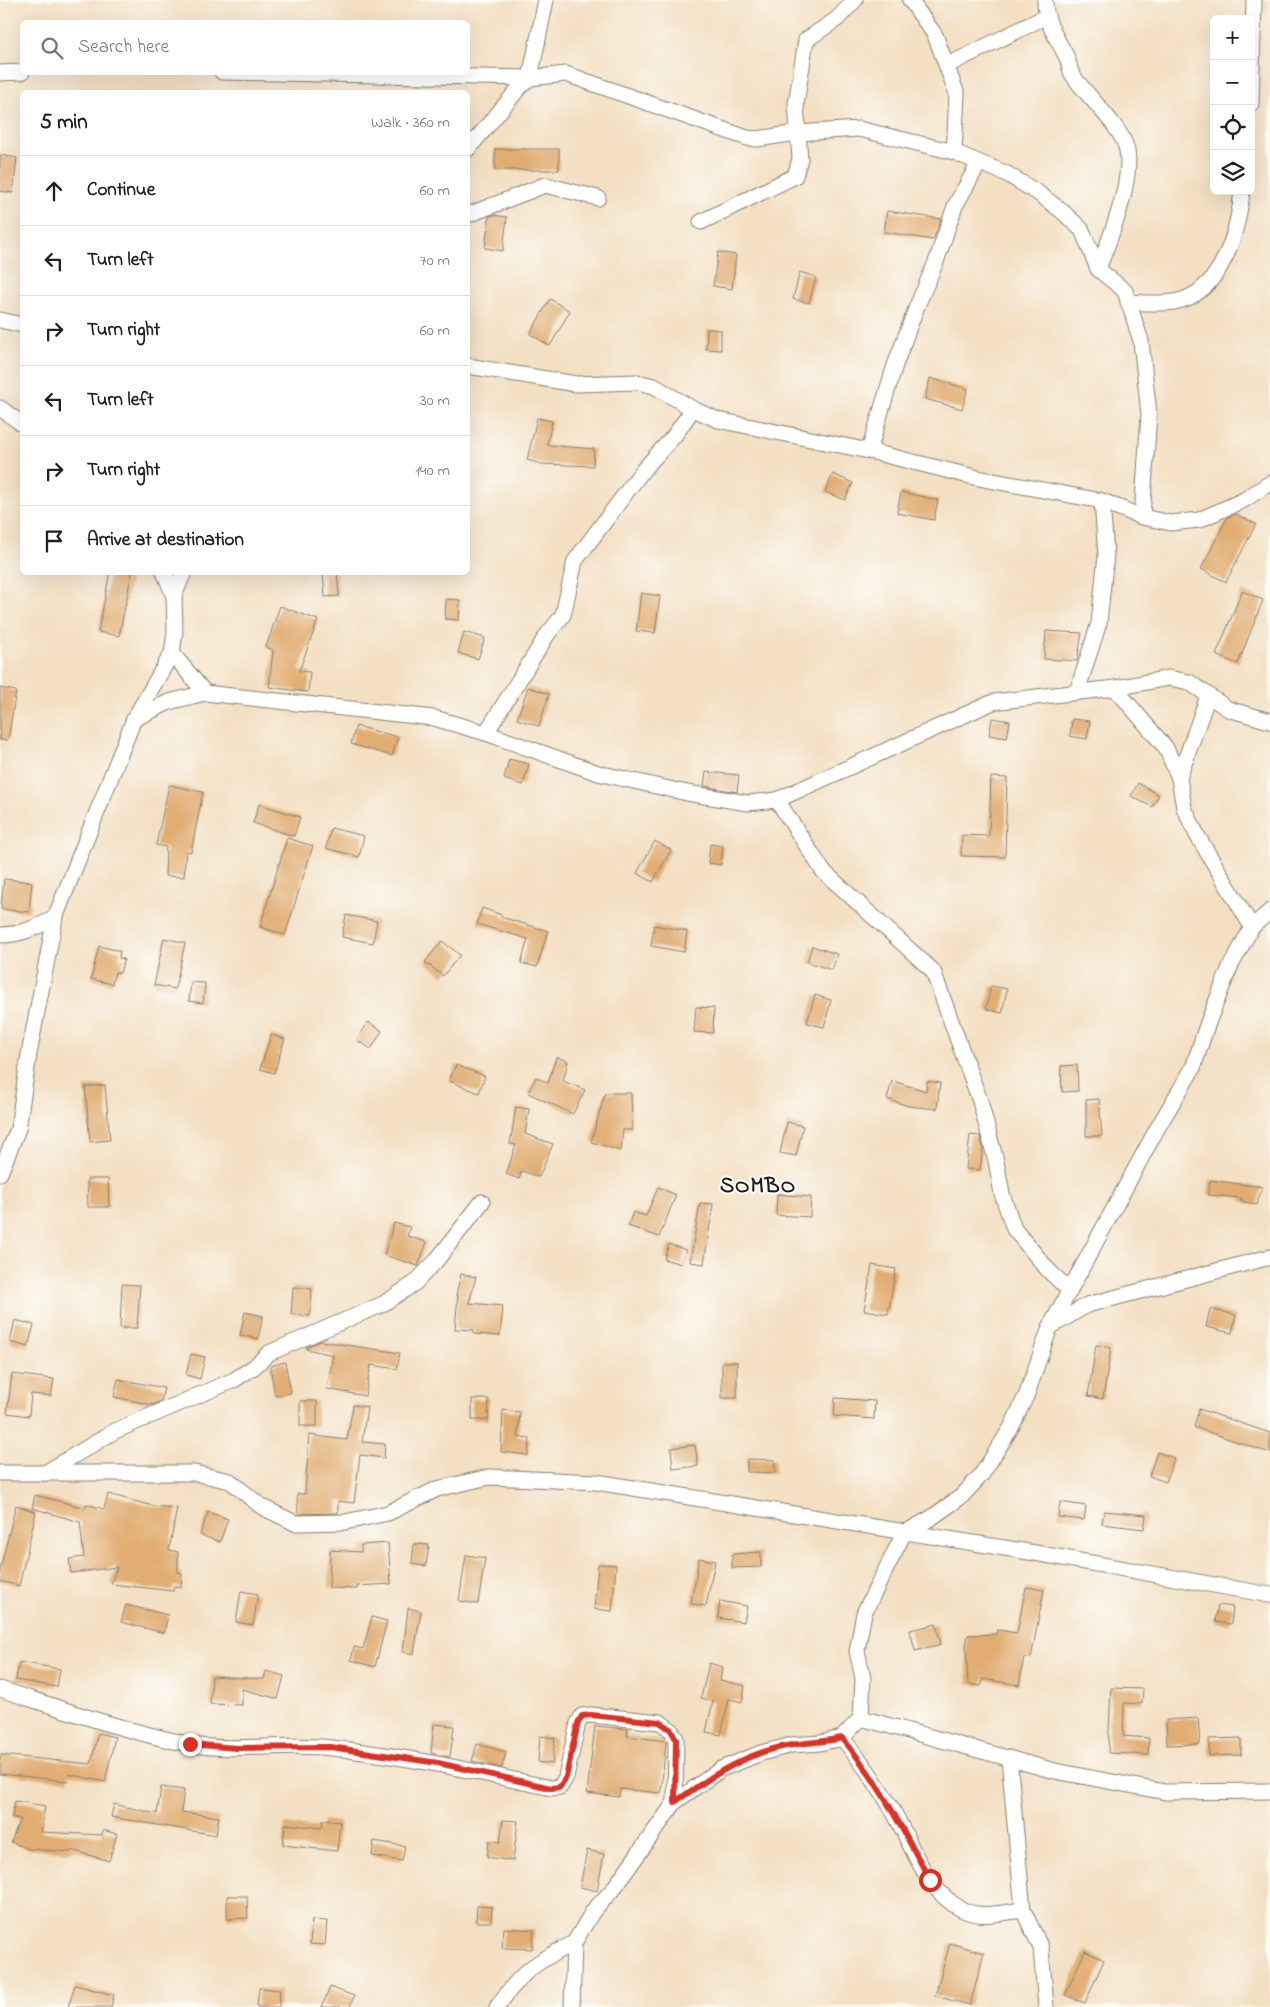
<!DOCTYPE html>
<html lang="en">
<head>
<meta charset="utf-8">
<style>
	:root { --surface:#fff; --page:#f6f6f6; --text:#202124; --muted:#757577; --line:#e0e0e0 }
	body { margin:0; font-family:"Indie Flower",sans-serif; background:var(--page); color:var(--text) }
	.controls { position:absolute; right:15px; top:15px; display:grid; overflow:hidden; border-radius:8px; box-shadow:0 5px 20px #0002 }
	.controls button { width:45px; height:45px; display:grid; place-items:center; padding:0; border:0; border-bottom:1px solid var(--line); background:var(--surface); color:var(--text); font:25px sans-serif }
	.stop { position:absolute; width:15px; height:15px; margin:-11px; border:4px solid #d93025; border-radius:50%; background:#fff }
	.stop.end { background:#d93025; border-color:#fff; box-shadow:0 1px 5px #0008 }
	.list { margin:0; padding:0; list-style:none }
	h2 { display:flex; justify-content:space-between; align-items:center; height:65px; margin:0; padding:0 20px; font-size:21px }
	h2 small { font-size:16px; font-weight:400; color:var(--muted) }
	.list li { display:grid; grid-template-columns:32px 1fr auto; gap:15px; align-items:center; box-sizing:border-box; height:70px; padding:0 20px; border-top:1px solid var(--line) }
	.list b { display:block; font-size:19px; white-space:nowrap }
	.list em { font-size:16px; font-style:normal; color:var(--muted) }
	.icon { flex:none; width:28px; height:28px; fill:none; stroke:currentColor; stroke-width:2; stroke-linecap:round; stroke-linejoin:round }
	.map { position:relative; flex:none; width:1270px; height:2007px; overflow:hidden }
	.search { position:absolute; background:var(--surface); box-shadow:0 5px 20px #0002; left:20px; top:20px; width:450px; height:55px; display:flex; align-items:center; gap:12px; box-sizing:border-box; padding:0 18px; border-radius:8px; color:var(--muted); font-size:19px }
	.panel { position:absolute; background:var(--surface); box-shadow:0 5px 20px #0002; left:20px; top:90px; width:450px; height:485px; border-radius:8px }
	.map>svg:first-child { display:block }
	.building { fill:#e1ad73 }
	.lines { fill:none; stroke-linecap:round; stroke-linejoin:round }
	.minor-casing { stroke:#887e6f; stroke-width:17 }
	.minor { stroke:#fff; stroke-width:15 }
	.route { stroke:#d93025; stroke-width:6 }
	.labels { text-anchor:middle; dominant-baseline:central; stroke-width:4.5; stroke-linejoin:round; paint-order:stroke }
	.district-label { font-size:22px; font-weight:bold; letter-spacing:1px; fill:#1c1c1c; stroke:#fdfcf7 }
</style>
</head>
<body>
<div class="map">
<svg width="1270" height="2007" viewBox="0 0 1270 2007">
	<rect width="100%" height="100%" fill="#fdfcf7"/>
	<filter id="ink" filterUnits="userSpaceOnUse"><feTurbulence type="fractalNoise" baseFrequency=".02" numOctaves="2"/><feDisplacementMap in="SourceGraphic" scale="10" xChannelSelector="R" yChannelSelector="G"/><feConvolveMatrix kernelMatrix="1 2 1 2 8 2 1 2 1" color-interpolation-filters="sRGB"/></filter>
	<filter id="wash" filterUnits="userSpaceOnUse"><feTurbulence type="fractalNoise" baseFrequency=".0096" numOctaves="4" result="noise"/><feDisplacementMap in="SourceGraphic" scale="20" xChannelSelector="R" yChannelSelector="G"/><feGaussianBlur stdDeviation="1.12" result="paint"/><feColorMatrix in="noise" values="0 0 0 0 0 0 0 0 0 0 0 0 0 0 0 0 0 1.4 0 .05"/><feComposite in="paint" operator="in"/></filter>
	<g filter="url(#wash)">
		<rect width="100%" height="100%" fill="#f3dfc2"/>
		<g id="blocks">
			<g class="building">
				<rect x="495" y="149" width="64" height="21"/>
				<path d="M0,155l17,3 -4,35 -13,-2z"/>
				<path d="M887,211l54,8 -8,21 -49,-8z"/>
				<path d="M493,215l14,2 -4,34 -18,-3 4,-31z"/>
				<path d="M718,252l18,3 -4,34 -19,-3z"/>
				<path d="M800,272l16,5 -7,26 -16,-4z"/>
				<path d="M550,299l20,12 -20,35 -20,-12z"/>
				<path d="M707,329l14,1v20l-15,-1z"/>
				<path d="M930,378l38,11 -6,20 -37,-10z"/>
				<path d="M537,418l15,3 -5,24 47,4 -1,17 -51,-2 -15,-4z"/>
				<path d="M833,474l20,9 -8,17 -20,-8z"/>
				<path d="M901,492l37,8 -4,20 -37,-7z"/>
				<path d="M1236,514l20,10 -30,58 -25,-13 26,-51z"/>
				<path d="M110,572h22l-13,64 -21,-4z"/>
				<path d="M323,572h14l2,24 -14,1z"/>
				<path d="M1242,591l21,9 -25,64 -22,-9z"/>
				<path d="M641,593l19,3 -5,37 -19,-2z"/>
				<path d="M446,599l14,1 -1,20 -14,-1z"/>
				<path d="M280,606l38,14 -19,51 11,1 -2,20 -39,-5 4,-37 -7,-3z"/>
				<path d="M1046,631l36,2 -5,28 -33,-2z"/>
				<path d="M464,632l21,6 -7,21 -20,-6z"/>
				<path d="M528,687l21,7 -10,32 -22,-7z"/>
				<path d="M0,688l16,3 -8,49h-8z"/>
				<path d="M992,718l18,3 -3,17 -18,-3z"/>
				<path d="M1072,719l18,2 -3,18 -17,-3z"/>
				<path d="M356,726l42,11 -6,19 -41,-12z"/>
				<path d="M509,759l20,5 -6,21 -19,-6z"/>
				<path d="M706,772l33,3 -2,17 -33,-6z"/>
				<path d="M991,777l16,1 -2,79 -44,-1 1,-21 27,1z"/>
				<path d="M1138,783l21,12 -7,12 -21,-11z"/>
				<path d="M169,785l34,7 -12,60 -5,-1 -2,26 -19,-1 1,-29 -10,-2z"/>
				<path d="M259,804l41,13 -6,19 -41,-13z"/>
				<path d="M331,828l33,8 -5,21 -33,-9z"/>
				<path d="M287,838l26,8 -28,89 -25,-8z"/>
				<path d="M655,841l16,9 -18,32 -16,-9z"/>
				<path d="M710,844l13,2 -2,19 -13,-2z"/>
				<path d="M4,879l28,3 -3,30 -28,-3z"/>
				<path d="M482,908l20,7 -1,2 47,14 -11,36 -16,-4 7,-24 -51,-15z"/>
				<path d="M346,915l31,6 -4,22 -31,-6z"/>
				<path d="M654,925l33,6 -3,21 -33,-6z"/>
				<path d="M164,938l21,5 -10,46 -21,-4z"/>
				<path d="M442,941l18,14 -17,21 -18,-14z"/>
				<path d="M99,946l21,5 -1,7 5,1 -4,14 -5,-1 -3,12 -21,-5z"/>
				<path d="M812,946l25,8 -5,16 -25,-8z"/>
				<path d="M191,982l14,1 -2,20 -14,-2z"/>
				<path d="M991,986l16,3 -5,24 -16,-4z"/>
				<path d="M815,995l16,5 -7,27 -17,-4z"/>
				<path d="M696,1007l18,1 -1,25 -19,-1z"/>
				<path d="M368,1022l14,9 -11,18 -14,-9z"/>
				<path d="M271,1035l14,4 -11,34 -14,-4z"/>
				<path d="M556,1057l12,4 -5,20 22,9 -12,24 -45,-21 8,-16 12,6z"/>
				<path d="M456,1065l29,11 -6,17 -30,-12z"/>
				<path d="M1077,1065l1,26 -16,1 -1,-26z"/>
				<path d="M892,1081l34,10 1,-10 13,2 -3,26 -29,-3 -21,-7z"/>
				<path d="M105,1085l5,55 -20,2 -5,-55z"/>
				<path d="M605,1093h26l1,37h-9l-2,21 -30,-9z"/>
				<path d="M1099,1099l3,37h-16v-36z"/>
				<path d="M516,1107l13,2 -4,25 28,10 -14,33 -17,-6 -3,8 -13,-5 10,-29 -6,-1z"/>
				<path d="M787,1122l16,4 -7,30 -16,-3z"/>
				<path d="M970,1135l10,1 3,11 -3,23 -14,-1z"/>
				<path d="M87,1179h21l1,28h-21z"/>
				<path d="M1210,1180l52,7 -5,18 -16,-4 1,-3 -34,-3z"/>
				<path d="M658,1187l18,8 -17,42 -31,-11 5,-14 13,4z"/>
				<path d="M777,1194l34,3 -1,20 -34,-2z"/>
				<path d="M700,1203l13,1 -9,60 -14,-2z"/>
				<path d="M394,1223l16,4 -3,9 20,6 -9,24 -34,-11z"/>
				<path d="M669,1244l17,6 -5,14 -17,-5z"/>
				<path d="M872,1265l24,4 -8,45 -24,-4z"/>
				<path d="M461,1274l15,3 -7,26 34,3 -3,30 -26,-2v-4l-19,-1 3,-34h-2z"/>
				<path d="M122,1284l18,1 -3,43h-17z"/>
				<path d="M293,1287l19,2 -2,27 -19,-2z"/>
				<path d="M1210,1309l26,6 -4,18 -26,-6z"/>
				<path d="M245,1312l18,4 -5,23 -18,-4z"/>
				<path d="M15,1320l19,5 -6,22 -18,-5z"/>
				<path d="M320,1341l80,12 -3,16 -26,-4 -6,31 -38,-7 6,-34 -27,-6 1,-2z"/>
				<path d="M1096,1345l15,3 -8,51 -15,-3z"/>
				<path d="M191,1354l14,3 -5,22 -14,-4z"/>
				<path d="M285,1362l6,31 -16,3 -5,-30z"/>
				<rect x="722" y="1362" width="15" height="36"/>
				<path d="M12,1374l42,5 -3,17 -20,-2 -2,22 -22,-3z"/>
				<path d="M118,1379l46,9 -3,13 -8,4 -39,-8z"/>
				<path d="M835,1398l40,3 -1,18 -40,-3z"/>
				<path d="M472,1399h17l-1,21h-16z"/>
				<rect x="300" y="1401" width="17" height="25"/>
				<path d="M353,1405l14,2 -5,35 23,2 -1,14 -24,-3 -6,48 -16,-2v12l-40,1 -1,-20h8l4,-59 38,5z"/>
				<path d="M1199,1409l71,24v20l-76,-26z"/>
				<path d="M503,1410l17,2 -2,25 12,1 -2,17 -27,-3z"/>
				<path d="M695,1445l3,21 -25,3 -2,-21z"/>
				<path d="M1157,1452l17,6 -8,24 -17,-6z"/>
				<path d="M747,1459l28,1v13l-28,-1z"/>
				<path d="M108,1494l45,12 24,2 -8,42 9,2v20l4,1 -1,14 -7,-1 -1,5 -62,-7 6,-17 -46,6 -2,-14 15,-2 -4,-35 -48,-14 3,-13 50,13 1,-4 18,5z"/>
				<path d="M1060,1502l26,4 -2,14 -26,-3z"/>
				<path d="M16,1505l20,7 -17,74 -19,-5v-12z"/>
				<path d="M1104,1511l42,4 -2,14 -42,-5z"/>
				<path d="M208,1512l20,7 -8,23 -20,-7z"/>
				<path d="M388,1543l3,41 -34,2v3l-28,-1 1,-38 31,2v-7z"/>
				<path d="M414,1544l15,1 -3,21 -14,-2z"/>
				<path d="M761,1552v15l-29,1v-14z"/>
				<path d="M466,1555l19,3 -7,46 -19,-3z"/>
				<path d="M699,1558l16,3 -9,45 -15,-2z"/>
				<path d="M598,1564l18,1 -4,46 -18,-2z"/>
				<path d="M1026,1587l18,3 -13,68 -7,-1 -5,28 -36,-6 -2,7 -13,-2 -2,-39 2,-10 28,-1 1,-4 20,3z"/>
				<path d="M241,1591l17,3 -5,31 -17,-3z"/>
				<path d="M720,1601l27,5 -3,16 -26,-4z"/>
				<path d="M126,1605l42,10 -4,18 -43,-11z"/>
				<path d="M1218,1605l15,2 -2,17 -16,-2z"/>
				<path d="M408,1608l13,3 -7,43 -11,-2z"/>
				<path d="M372,1617l15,4 -12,46 -24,-7 3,-13 9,2z"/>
				<path d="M936,1624l5,20 -26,7 -5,-21z"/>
				<path d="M19,1662l41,7 -3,18 -41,-7z"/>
				<path d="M709,1663l14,4 -3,13 25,6 -3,16 -13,-3 -8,36 -15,-3 7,-31 -12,-3z"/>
				<path d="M266,1671l18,5 -6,23 -36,-10v16l-32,-1 2,-28 52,3z"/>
				<path d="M1111,1688l32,1 -1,15 -18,-1 -1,33 26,2 -1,17 -40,-2z"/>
				<path d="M1198,1718l2,26 -33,1 -1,-25z"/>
				<path d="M434,1724l20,2 -4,31 -19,-4z"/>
				<path d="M595,1726l33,3 -1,7 39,5 -5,52 -41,-4 -1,8 -32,-4z"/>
				<path d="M98,1733l17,4 -10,45 -36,-8 -1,7 -68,-7v-19l91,9z"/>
				<path d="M540,1736l15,2 -3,26 -14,-2z"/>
				<path d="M1241,1738v17l-32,1v-17z"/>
				<path d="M477,1744l29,8 -4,16 -30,-7z"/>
				<path d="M161,1787l23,3 -3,22 38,5 -3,18 -105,-18 3,-13 43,10z"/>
				<path d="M15,1801l30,5 -4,26 61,3 1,-5 14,4 -8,27 -37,-11 -1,2 -43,-3 -17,-7 9,-23 -8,-2z"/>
				<path d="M323,1820l17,2 -3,29 -54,-6 2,-21 37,4z"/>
				<path d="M503,1820l15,1 -5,40 -26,-4 2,-16 11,1z"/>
				<path d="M374,1841l31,5 -3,15 -30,-5z"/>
				<path d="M587,1850l17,4 -7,37 -17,-4z"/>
				<path d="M227,1896h20l1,22 -21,1z"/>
				<path d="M477,1906l15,1 -1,15h-15z"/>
				<path d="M312,1920l15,1 -2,24 -15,-1z"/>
				<path d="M504,1928l30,2 -2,19 -30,-1z"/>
				<path d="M950,1943l34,10 -14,52 -35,-9z"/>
				<path d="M1085,1951l19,9 -19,43 -20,-8z"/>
				<path d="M75,1985l39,10 -3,12h-43z"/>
				<path d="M330,1987l24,9 -4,11h-28z"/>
				<path d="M259,1988l21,2 -1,17h-22z"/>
			</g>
		</g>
	</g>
	<g filter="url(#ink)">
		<use href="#blocks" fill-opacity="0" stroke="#887e6f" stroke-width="1"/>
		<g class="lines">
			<g class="minor-casing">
				<g id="minor">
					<path d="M910,0l25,35 22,59 -3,58"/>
					<path d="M1045,0c0,23 11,36 21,56 4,7 3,15 8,21 13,19 43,46 51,67 12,29 -16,97 -27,125l27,22 16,50 8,73 -7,103"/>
					<path d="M948,65l97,-48"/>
					<path d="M222,72l308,6 36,-4 181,64 10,1 40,-6 62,-4 95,23 53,22 31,19 25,19 19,18 16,39"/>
					<path d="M0,73l22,-1"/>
					<path d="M1251,104l3,-104"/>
					<path d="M468,149l52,-62 10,-9 16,-78"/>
					<path d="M468,215l77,-30 53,13"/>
					<path d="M701,222l94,-46 5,-17 -4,-55 10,-64 31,-21 18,-19"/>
					<path d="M1128,302c15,1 32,2 46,0 48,-8 64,-71 68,-111"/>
					<path d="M0,320l22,5"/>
					<path d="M468,366l108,18 61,-2 17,4 39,23 25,11 151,31 109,27 124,23 40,16 29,6 28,-3 45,-20 26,-17"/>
					<path d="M0,408l22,16"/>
					<path d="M869,451l26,-86 22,-59 19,-44 19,-56 24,-43"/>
					<path d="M174,596l10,-24"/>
					<path d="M172,653l33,40 229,25 52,15 112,40 89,20 61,10 29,-3 216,-98 122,-14 54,-10 20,4 39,27 42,12"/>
					<path d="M1115,688l51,60 13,30 5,30 13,27 55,92"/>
					<path d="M1077,692l22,-69 7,-68 -4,-54"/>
					<path d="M134,719l35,-17 36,-9"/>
					<path d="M486,733l61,-98 16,-20 12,-54 68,-91 31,-34 19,-27"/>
					<path d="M1179,778l29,-82"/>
					<path d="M777,800l46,71 110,100 47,130 16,60 6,33 12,35 35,42 21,20"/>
					<path d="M0,935c21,0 37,-8 55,-17"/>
					<path d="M0,1173l18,-44 11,-75 26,-136 79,-199 38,-66 3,-21 -1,-36 -10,-24"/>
					<path d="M1052,1323l106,-196 35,-59 14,-43 23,-58 22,-40 18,-16"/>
					<path d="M0,1473h194l36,8 32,26 33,16 50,-1 43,-9 49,-24 52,-12 107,5 439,71 235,42"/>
					<path d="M45,1473l70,-42 119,-51 20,-13 15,-14 114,-49 32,-21 21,-22 46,-59"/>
					<path d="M0,1689c62,20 124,42 188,55 48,9 96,-2 144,4 74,8 146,24 219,40l9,-1 6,-10 12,-54 4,-7 9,-1 69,7 11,8 5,9 -1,63"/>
					<path d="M861,1718l194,53 110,21 105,-1"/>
					<path d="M842,1738c19,22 35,46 50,71 20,35 33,82 71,101 19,9 41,2 60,0"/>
					<path d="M1009,1758l14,152 18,38 5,59"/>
					<path d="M497,2007c26,-37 37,-44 77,-64"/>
					<path d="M572,2007l2,-64 19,-32 21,-23 61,-86 46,-33 40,-16 31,-8 28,-2 22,-5 19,-20 2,-40 -6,-27 7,-38 40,-80 27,-15 31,-22 20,-22 29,-46 16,-34 23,-67 37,-22 183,-48"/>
				</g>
			</g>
			<use href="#minor" class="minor"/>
		</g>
	</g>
	<g class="lines" filter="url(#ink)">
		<path class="route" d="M190,1744l46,4 94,-1 108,16 113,25 9,-1 6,-10 12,-54 4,-7 9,-1 69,7 11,8 5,9 -1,63c37,-26 71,-50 117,-57 17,-3 33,-3 50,-7 36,42 61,92 88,142"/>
	</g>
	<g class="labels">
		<g class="district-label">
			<text x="758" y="1187">SOMBO</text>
		</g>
	</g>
</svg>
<div class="controls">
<button>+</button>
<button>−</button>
<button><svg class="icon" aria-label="locate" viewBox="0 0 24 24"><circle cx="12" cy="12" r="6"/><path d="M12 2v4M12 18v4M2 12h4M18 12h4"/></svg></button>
<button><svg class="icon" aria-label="layers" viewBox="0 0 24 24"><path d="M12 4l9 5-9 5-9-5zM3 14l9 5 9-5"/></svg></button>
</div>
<div class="stop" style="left:930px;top:1880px"></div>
<div class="stop end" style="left:190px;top:1744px"></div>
<div class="search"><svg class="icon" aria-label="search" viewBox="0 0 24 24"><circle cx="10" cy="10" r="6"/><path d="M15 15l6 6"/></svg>Search here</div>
<section class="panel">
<h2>5 min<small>Walk · 360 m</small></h2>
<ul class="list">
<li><svg class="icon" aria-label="ahead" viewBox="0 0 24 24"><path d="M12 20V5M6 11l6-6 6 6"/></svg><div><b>Continue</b></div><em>60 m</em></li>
<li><svg class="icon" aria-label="left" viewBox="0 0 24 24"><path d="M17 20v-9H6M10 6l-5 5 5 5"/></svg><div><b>Turn left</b></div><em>70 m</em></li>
<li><svg class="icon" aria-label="right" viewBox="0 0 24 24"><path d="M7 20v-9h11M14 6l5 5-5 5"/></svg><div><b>Turn right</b></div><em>60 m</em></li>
<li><svg class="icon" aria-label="left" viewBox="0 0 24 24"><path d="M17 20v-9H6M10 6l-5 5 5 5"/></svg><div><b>Turn left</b></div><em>30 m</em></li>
<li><svg class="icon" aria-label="right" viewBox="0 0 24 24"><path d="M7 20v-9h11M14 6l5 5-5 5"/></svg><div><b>Turn right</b></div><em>140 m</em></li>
<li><svg class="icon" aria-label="arrive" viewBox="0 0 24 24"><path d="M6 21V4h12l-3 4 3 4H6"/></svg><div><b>Arrive at destination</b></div></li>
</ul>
</section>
</div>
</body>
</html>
